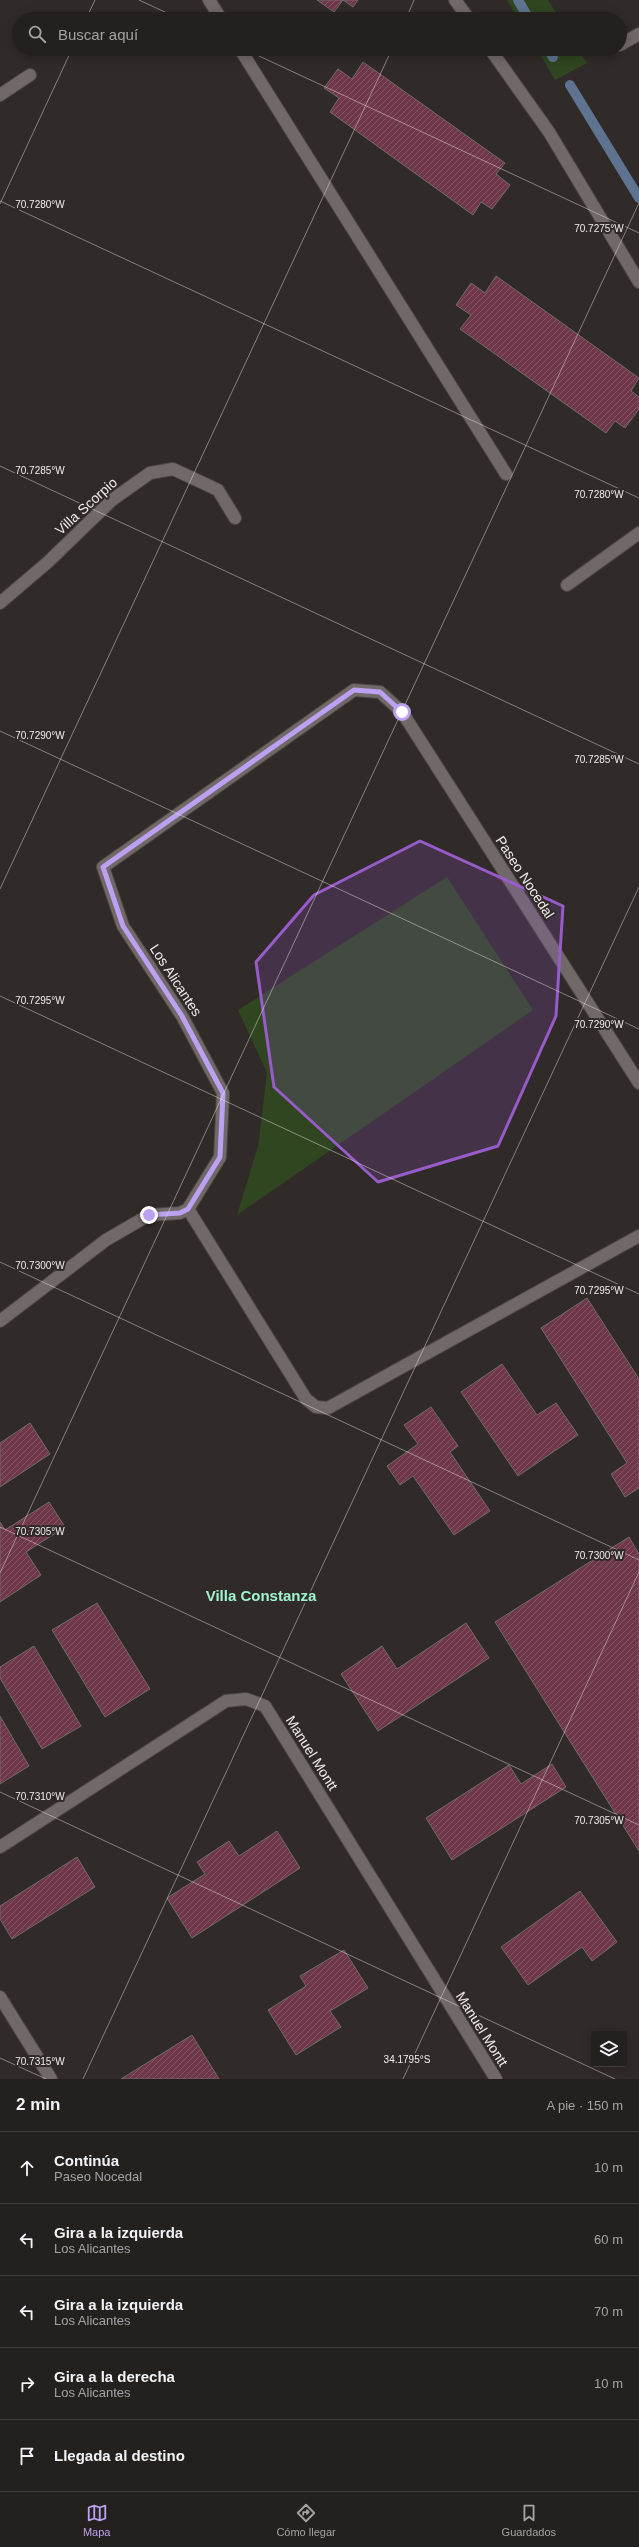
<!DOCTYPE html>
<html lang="es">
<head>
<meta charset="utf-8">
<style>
	:root { --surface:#24201e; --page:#2c2827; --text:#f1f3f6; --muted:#a3a3a4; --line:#413e3c; --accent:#bca0f2 }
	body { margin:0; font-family:Helvetica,sans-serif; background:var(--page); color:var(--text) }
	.controls { position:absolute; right:12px; bottom:12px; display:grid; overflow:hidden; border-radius:4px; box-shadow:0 2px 10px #0003 }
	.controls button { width:36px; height:36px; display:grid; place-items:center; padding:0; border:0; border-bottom:1px solid var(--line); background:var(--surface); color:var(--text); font:20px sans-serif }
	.stop { position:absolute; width:12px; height:12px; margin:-9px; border:3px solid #bca0f2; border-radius:50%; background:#fff }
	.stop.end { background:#bca0f2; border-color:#fff; box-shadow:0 1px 4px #0008 }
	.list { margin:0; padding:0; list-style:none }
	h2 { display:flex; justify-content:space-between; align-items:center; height:52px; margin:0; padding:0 16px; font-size:17px }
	h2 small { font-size:13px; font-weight:400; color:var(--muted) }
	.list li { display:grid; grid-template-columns:26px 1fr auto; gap:12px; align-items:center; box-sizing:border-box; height:72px; padding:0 16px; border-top:1px solid var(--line) }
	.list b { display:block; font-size:15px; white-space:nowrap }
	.list p { margin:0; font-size:13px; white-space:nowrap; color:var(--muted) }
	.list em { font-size:13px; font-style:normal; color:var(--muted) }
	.icon { flex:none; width:22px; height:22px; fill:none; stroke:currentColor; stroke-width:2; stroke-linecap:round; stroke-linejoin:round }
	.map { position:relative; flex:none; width:639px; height:2079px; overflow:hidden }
	.search { position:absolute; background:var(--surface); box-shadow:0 2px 10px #0003; left:12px; right:12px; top:12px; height:44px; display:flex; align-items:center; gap:10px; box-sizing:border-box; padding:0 14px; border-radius:22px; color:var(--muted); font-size:15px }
	.sheet { height:412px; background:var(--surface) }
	nav { display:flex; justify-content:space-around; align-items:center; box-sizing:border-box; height:56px; border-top:1px solid var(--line); background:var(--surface); font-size:11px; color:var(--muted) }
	nav a { display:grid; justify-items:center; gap:2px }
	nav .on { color:var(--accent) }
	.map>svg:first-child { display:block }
	.green { fill:#2f4620 }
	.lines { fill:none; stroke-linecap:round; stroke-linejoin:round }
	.stream { stroke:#5e7390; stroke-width:10 }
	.building { fill:url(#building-hatch); stroke:#70696b }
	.minor-casing { stroke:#4c4745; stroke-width:14 }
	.minor { stroke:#706967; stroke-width:12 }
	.route { stroke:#bca0f2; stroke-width:5 }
	.marked { fill:#985cca; fill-opacity:0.2; stroke:#985cca; stroke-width:3; stroke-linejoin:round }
	.ticks { fill:none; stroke:#f0eceb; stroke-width:1; stroke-opacity:0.45 }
	.labels { text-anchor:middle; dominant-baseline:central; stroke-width:4; stroke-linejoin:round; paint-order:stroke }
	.street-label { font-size:14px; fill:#f0eceb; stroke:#302a28 }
	.neighbourhood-label { font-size:15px; font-weight:bold; fill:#9ef4ce; stroke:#302a28 }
	.ticks-label { font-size:10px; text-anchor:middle; fill:#f0eceb; stroke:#302a28; stroke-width:4; stroke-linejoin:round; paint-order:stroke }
</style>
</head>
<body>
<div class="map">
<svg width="639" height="2079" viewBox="0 0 639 2079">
	<defs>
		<pattern id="building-hatch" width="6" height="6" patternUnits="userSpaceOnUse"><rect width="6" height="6" fill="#6f374a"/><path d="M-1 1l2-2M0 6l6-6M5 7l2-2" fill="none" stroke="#845464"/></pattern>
	</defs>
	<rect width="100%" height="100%" fill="#302a28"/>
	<g class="green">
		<path d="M507,0h41l12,19h-42z"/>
		<path d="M537,49h41l9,14 -32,17z"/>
		<path d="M447,877l86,133 -296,205 21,-69 9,-73 -29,-63z"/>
	</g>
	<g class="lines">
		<g class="stream">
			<path d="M518,0l11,19"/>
			<path d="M548,49l5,8"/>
			<path d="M570,85l69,113"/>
		</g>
	</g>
	<g class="building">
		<path d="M317,0h26l-9,12z"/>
		<path d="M343,0h15l-5,7z"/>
		<path d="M363,62l142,101 -9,11 14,11 -18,24 -11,-7 -8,13 -143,-103 9,-14 -15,-10 14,-19 14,10z"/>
		<path d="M496,276l143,102 -8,13 8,6v12l-14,19 -10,-7 -9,12 -146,-104 11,-14 -15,-10 15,-22 14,10z"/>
		<path d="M587,1298l52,81v109l-14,9 -14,-23 16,-11 -86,-135z"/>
		<path d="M502,1364l35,51 19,-12 22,32 -60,41 -57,-84z"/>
		<path d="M431,1407l27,39 -8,6 40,59 -36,24 -41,-59 -13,9 -13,-19 31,-22 -14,-19z"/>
		<path d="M30,1423l20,31 -50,33v-44z"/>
		<path d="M49,1502l16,25 -39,25 15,23 -41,27v-80l5,8z"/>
		<path d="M629,1537l10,17v297l-144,-229z"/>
		<path d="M97,1603l53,86 -45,28 -53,-87z"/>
		<path d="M466,1623l23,35 -111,73 -37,-57 41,-28 15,23z"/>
		<path d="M34,1646l47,80 -39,23 -42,-71v-11z"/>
		<path d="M0,1716l29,50 -29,18z"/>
		<path d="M552,1764l14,23 -114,73 -26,-42 83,-53 12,19z"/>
		<path d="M277,1831l23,37 -108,70 -25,-40 38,-24 -8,-12 32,-21 10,15z"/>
		<path d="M77,1857l18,30 -83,52 -12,-20v-13z"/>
		<path d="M580,1891l37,51 -25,19 -10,-14 -54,38 -27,-38z"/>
		<path d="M344,1950l24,38 -38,23 11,16 -45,28 -28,-45 38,-24 -6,-10z"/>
		<path d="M192,2035l27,44h-98z"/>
	</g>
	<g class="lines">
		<g class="minor-casing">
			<g id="minor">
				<path d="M209,0l12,19"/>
				<path d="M455,0l14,19"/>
				<path d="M620,45l19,-11"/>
				<path d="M240,49l266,425"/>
				<path d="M490,49l59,83 90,150"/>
				<path d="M0,95l30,-20"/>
				<path d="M567,585l72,-52"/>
				<path d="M0,603l48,-41 64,-62 38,-27 23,-4 45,21 17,28"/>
				<path d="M188,1209l118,190 10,8 12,1 311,-172"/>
				<path d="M0,1321l106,-81 43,-25 31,-2 8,-4 32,-52 3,-64 -41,-77 -59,-90 -20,-59 251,-177 26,2 22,20 237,371"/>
				<path d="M0,1847l226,-146 20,-2 19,7 231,373"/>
				<path d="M0,1997l51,82"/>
			</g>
		</g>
		<use href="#minor" class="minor"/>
	</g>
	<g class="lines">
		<path class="route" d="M149,1215l31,-2 8,-4 32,-52 3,-64 -41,-77 -59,-90 -20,-59 251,-177 26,2 22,20"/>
	</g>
	<path class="marked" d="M420,841l143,65 -7,110 -58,130 -120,36 -104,-95 -18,-125 58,-67z"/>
	<path class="ticks" d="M139,0l41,19M86,19l9,-19M406,19l8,-19M244,49l395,184M0,201l639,297M0,204l72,-155M0,466l639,298M0,731l639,298M0,889l392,-840M0,996l639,298M0,1262l639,298M0,1527l639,298M0,1573l639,-1370M0,1792l615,287M0,2058l46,21M83,2079l556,-1192M403,2079l236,-507"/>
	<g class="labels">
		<g class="street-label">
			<text transform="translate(86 506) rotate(-42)">Villa Scorpio</text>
			<text transform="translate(525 877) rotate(57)">Paseo Nocedal</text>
			<text transform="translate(176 980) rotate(57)">Los Alicantes</text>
			<text transform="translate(312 1753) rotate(58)">Manuel Montt</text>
			<text transform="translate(482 2029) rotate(58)">Manuel Montt</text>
		</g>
		<g class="neighbourhood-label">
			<text x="261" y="1595">Villa Constanza</text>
		</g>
	</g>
	<g class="ticks-label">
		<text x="40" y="208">70.7280°W</text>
		<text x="599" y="232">70.7275°W</text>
		<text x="40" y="474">70.7285°W</text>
		<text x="599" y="498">70.7280°W</text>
		<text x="40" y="739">70.7290°W</text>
		<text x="599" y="763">70.7285°W</text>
		<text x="40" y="1004">70.7295°W</text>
		<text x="599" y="1028">70.7290°W</text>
		<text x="40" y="1269">70.7300°W</text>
		<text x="599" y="1294">70.7295°W</text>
		<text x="40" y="1535">70.7305°W</text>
		<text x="599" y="1559">70.7300°W</text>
		<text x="40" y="1800">70.7310°W</text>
		<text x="599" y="1824">70.7305°W</text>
		<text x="407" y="2063">34.1795°S</text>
		<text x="40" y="2065">70.7315°W</text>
	</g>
</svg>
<div class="controls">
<button><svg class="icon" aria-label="layers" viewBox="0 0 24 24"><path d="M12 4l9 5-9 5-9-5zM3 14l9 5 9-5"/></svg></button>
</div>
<div class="stop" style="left:402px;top:712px"></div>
<div class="stop end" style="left:149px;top:1215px"></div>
<div class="search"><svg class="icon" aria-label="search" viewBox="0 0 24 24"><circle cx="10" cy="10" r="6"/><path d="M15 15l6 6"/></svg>Buscar aquí</div>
</div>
<section class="sheet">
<h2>2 min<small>A pie · 150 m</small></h2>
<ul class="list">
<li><svg class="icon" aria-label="ahead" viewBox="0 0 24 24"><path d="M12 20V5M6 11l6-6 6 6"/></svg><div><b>Continúa</b><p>Paseo Nocedal</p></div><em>10 m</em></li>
<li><svg class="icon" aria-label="left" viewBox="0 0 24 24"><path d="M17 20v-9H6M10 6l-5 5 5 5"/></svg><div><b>Gira a la izquierda</b><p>Los Alicantes</p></div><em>60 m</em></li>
<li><svg class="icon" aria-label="left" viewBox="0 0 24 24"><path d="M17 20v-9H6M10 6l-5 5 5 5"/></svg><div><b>Gira a la izquierda</b><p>Los Alicantes</p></div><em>70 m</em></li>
<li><svg class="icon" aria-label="right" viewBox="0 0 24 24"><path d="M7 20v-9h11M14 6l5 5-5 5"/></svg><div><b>Gira a la derecha</b><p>Los Alicantes</p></div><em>10 m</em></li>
<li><svg class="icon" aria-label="arrive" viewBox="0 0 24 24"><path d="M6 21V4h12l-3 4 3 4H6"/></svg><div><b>Llegada al destino</b></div></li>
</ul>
</section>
<nav>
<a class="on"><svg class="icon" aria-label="map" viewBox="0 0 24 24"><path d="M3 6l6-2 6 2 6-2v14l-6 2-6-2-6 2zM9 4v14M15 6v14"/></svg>Mapa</a>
<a><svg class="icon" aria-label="directions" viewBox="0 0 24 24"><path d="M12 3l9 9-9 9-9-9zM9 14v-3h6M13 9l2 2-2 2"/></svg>Cómo llegar</a>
<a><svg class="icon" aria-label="saved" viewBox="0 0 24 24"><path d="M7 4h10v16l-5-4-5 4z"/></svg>Guardados</a>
</nav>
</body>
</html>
